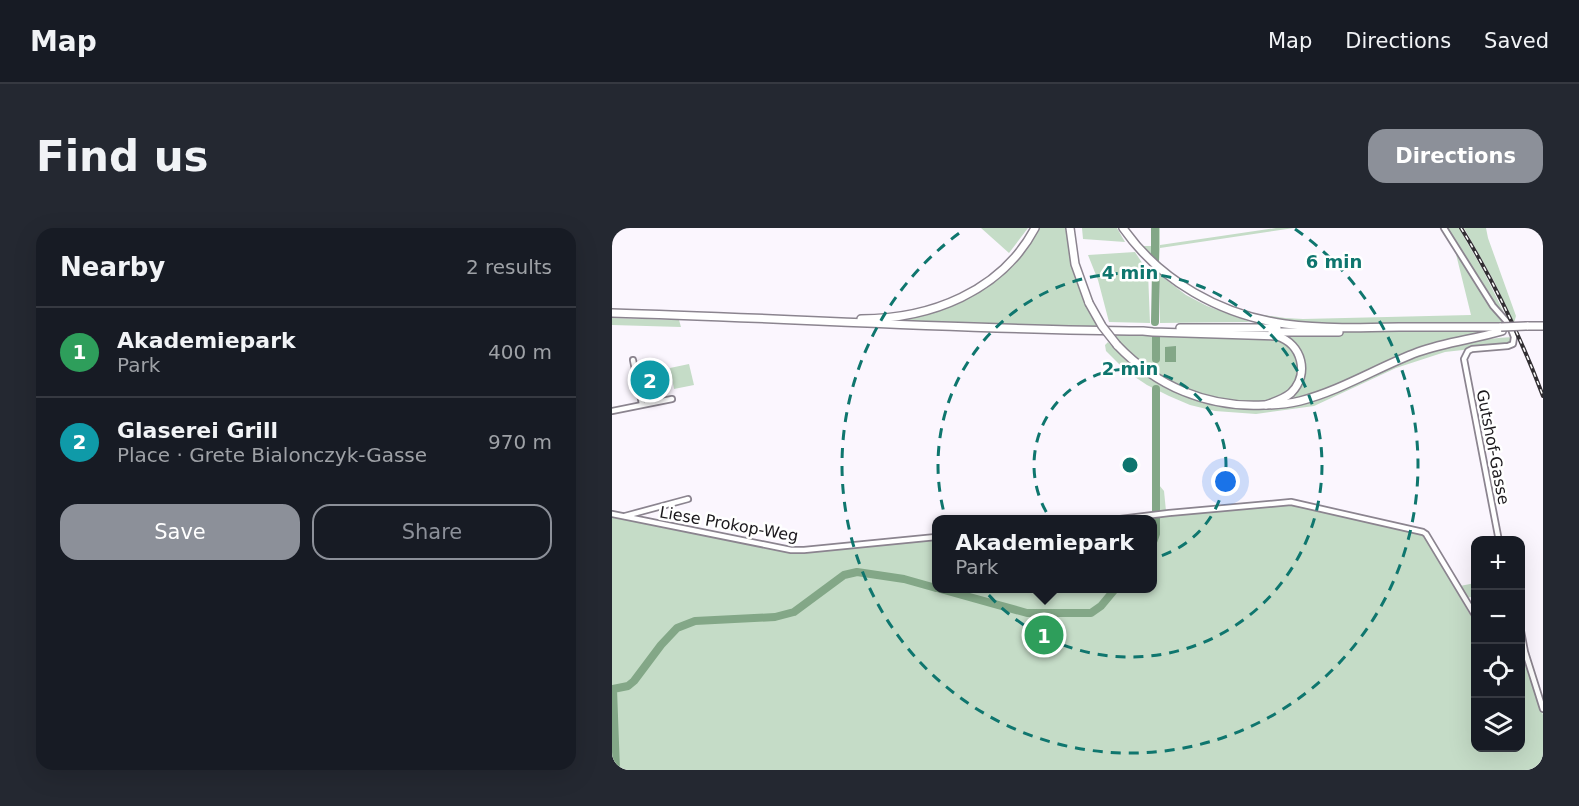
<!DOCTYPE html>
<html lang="en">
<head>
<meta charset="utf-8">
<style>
	:root { --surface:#171b24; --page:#242831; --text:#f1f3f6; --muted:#9ea1a6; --line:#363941; --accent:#8c9099 }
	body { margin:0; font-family:"DejaVu Sans",sans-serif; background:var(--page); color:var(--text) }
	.controls { position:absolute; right:18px; bottom:18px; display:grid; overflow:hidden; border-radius:12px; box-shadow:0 6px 24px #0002 }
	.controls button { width:54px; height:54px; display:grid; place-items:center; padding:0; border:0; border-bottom:2px solid var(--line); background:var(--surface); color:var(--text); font:30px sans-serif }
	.you { position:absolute; left:614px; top:254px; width:21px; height:21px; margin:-15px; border:4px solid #fff; border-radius:50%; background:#1a73e8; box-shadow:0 0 0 9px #1a73e833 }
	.badge { display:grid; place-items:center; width:39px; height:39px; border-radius:50%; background:var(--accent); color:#fff; font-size:20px; font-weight:700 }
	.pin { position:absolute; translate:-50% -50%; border:3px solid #fff; box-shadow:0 2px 6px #0006 }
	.popup { position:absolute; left:320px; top:287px; width:225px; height:78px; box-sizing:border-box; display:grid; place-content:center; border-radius:12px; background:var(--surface); filter:drop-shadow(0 2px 4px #0005); font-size:20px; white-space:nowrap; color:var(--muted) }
	.popup b { font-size:22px; color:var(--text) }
	.popup::after { content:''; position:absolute; left:50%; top:100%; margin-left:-12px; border:12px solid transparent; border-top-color:var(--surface) }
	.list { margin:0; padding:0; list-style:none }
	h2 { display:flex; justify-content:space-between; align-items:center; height:78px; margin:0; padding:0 24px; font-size:26px }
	h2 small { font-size:20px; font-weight:400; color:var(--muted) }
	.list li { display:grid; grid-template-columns:39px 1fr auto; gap:18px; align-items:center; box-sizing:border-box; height:90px; padding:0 24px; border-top:2px solid var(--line) }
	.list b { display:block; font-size:22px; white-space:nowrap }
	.list p { margin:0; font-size:20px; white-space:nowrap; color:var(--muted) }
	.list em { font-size:20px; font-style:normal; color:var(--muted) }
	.actions { display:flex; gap:12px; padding:18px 24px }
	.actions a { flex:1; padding:14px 0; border:2px solid var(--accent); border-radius:18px; text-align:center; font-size:21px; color:var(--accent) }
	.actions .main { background:var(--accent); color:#fff }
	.icon { flex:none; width:33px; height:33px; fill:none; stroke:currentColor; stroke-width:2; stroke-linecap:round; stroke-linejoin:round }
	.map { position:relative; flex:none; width:931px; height:542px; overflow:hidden; border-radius:18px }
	header { display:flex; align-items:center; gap:36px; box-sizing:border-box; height:84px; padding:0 30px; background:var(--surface); border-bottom:2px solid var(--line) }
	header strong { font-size:28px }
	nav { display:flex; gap:33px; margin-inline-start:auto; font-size:21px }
	.intro { display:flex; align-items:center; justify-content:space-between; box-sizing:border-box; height:144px; padding:0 36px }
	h1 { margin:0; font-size:42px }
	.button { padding:15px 27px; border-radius:18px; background:var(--accent); color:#fff; font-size:21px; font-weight:700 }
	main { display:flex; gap:36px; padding:0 36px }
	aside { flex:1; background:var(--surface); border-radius:18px; box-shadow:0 6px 24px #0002 }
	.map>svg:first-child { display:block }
	.green { fill:#c5dcc7 }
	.water { fill:#83a787 }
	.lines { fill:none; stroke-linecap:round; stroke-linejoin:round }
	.stream { stroke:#83a787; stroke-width:1.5 }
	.river { stroke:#83a787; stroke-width:8 }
	.minor-casing { stroke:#8b848f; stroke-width:8 }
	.highway-casing { stroke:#8b848f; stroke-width:10 }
	.minor { stroke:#fff; stroke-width:4.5 }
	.highway { stroke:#fff; stroke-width:7 }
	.rail-casing { stroke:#322f33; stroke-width:4 }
	.rail { stroke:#fff; stroke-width:1.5; stroke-dasharray:4.5; stroke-linecap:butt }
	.highway-bridge-casing { stroke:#8b848f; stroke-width:10; stroke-linecap:butt }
	.highway-bridge { stroke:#fff; stroke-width:7 }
	.ring { fill:none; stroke:#0f766e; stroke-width:3; stroke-dasharray:10 8 }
	.labels { text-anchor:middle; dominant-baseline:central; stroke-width:5; stroke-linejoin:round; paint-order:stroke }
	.street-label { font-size:16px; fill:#1b181c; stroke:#fff }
	.centre { fill:#0f766e; stroke:#fff; stroke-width:3 }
	.ring-label { font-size:18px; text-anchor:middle; font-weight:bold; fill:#0f766e; stroke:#fff; stroke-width:5; stroke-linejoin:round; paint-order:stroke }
</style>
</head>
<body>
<header>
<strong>Map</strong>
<nav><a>Map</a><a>Directions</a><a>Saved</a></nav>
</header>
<div class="intro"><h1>Find us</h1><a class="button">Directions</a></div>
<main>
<aside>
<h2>Nearby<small>2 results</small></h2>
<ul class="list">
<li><span class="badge" style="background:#2e9e5b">1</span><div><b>Akademiepark</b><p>Park</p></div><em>400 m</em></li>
<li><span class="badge" style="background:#0f9aa8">2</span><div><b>Glaserei Grill</b><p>Place · Grete Bialonczyk-Gasse</p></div><em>970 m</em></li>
</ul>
<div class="actions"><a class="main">Save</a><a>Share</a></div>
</aside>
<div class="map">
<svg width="931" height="542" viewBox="0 0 931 542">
	<rect width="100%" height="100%" fill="#fbf6fe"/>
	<g class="green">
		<path d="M369,0h47l-19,25z"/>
		<path d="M423,0h35l2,16 17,59 -3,2 14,25 -208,-6 -1,-7 52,-11 53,-29z"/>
		<path d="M470,0h35l8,14 -42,-3z"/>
		<path d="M541,0h7v17l116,-17h18l-134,20 -1,15 -16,-17h9z"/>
		<path d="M830,0h17l25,44 24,49 -6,2h-199l-40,-5 1,-3 21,3 18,1 168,-4 -16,-65z"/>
		<path d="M852,0h22l2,10 28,78 -2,7 -20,-42z"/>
		<path d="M523,24l13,20 2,51 -41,-1 -11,-42 -10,-25z"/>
		<path d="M548,47l26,20 21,11 43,16 -90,1z"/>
		<path d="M0,90l67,2 2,7 -69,-2z"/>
		<path d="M498,102l163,5 13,-3h217l-63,13 -141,56 -59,5 -69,-20 -54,-41 2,-3z"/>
		<path d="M901,109l-2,5 -4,3 -62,7 -49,16 -82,38 -58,8 -41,-3 -25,-6 -21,-9 -22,-11 -21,-14 -20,-20 -1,-6 3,-3c48,52 110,77 181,64 5,-1 12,-3 17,-4 5,0 9,0 13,-2 6,-2 11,-6 17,-8 27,-13 55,-27 83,-38 30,-11 62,-15 94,-17z"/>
		<path d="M77,136l5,21 -20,4 -4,-21z"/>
		<path d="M543,257h4l5,6 2,20 -13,2 -1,-25z"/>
		<path d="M676,276l136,31 51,88 1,125h45v-101l22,68v55h-931v-253l184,36 140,-14v49h216v-68l-20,-1z"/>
		<path d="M863,355v13l-8,2 -7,-12z"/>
	</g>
	<path class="water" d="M564,118v16h-11v-15z"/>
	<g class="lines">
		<path class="stream" d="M0,460l1,1"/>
		<g class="river">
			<path d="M543,0v32"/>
			<path d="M543,94l1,-51"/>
			<path d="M544,109v22"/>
			<path d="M540,317l4,-11v-145"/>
			<path d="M325,360l90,25h64l10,-7 15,-18"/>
			<path d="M4,542l-3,-81 15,-3 6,-5 27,-36 16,-17 18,-7 80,-4 19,-5 50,-37 13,-3 47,7 32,9"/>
		</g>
		<g class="minor-casing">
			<g id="minor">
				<path d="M832,0l49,78 16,18 5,13 -1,7 -5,2 -36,3 -4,2 -4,8 35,182"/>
				<path d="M21,132l9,44"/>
				<path d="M0,183l60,-12"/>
				<path d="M0,286l179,36h13l132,-13"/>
				<path d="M13,288l63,-17"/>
				<path d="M500,292l57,-7 122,-11 132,30 3,2 50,83"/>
				<path d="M909,403l4,21 18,57"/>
			</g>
		</g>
		<g class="highway-casing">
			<g id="highway">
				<path d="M458,0l5,36 14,39"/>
				<path d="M511,0c37,53 98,87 162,96 38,5 76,4 114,3 34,0 68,0 102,0"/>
				<path d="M0,85c177,5 354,17 531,18l10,1 124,4c25,8 33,38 14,57 -7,6 -17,9 -25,12"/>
				<path d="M249,91c69,0 140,-27 174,-91"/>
				<path d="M915,98h16"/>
				<path d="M568,100h97"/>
				<path d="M660,104h67"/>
				<path d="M505,117c39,41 90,63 147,60 12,0 24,-1 36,-4 42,-11 78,-34 118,-49 28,-10 57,-13 84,-21"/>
			</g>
		</g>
		<use href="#minor" class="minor"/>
		<use href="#highway" class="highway"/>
		<g class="rail-casing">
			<path id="rail" d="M849,0c33,53 60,110 82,168"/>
		</g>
		<use href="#rail" class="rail"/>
		<g class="highway-bridge-casing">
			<g id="highway-bridge">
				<path d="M477,75l13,23 15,19"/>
				<path d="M889,99l26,-1"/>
			</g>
		</g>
		<use href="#highway-bridge" class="highway-bridge"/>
	</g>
	<g class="ring">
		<circle cx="518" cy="237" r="96"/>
		<circle cx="518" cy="237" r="192"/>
		<path d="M683 1A288 288 0 1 1 353 1"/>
	</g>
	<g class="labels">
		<g class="street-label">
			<text transform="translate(881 219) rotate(79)">Gutshof-Gasse</text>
			<text transform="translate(117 296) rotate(10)">Liese Prokop-Weg</text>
		</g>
	</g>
	<circle cx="518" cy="237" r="9" class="centre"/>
	<g class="ring-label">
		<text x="722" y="40">6 min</text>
		<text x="518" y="51">4 min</text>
		<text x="518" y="147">2 min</text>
	</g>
</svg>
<div class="controls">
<button>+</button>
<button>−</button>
<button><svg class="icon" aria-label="locate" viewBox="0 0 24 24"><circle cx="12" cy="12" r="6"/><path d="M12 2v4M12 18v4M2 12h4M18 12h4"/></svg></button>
<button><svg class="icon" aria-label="layers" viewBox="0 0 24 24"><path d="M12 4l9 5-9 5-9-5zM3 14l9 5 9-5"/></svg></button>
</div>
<div class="you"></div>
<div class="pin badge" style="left:432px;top:407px;background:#2e9e5b">1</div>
<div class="popup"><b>Akademiepark</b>Park</div>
<div class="pin badge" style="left:38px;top:152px;background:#0f9aa8">2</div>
</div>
</main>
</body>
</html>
